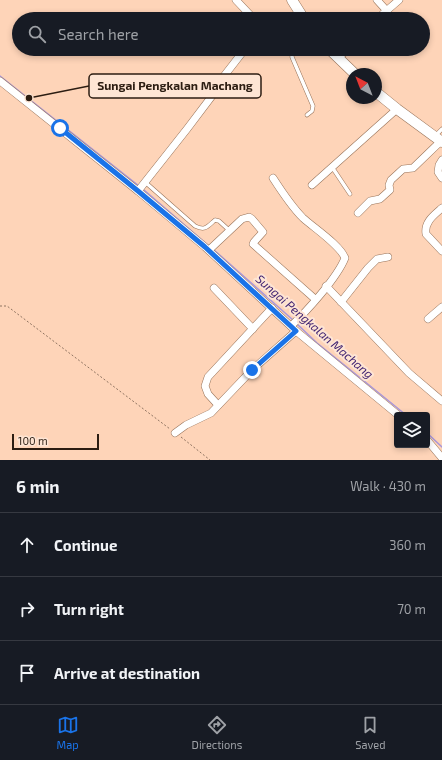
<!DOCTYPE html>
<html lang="en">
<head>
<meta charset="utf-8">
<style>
	:root { --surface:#171b24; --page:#20242c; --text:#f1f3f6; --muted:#9ea1a6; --line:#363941; --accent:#1a73e8 }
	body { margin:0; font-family:"Exo 2",sans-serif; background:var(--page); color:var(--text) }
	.controls { position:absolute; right:12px; bottom:12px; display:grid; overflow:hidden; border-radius:4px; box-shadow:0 2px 6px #0003 }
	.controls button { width:36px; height:36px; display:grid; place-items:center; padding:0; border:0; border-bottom:1px solid var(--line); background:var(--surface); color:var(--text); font:20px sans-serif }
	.compass { position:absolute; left:346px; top:68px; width:36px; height:36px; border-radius:50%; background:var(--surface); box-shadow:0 2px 6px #0003; rotate:318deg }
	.scale { position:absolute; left:12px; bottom:10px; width:87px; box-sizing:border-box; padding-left:4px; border:2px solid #2c1d12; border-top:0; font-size:11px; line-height:14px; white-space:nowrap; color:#2c1d12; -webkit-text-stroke:3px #fee5d4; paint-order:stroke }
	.stop { position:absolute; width:12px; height:12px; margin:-9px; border:3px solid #1a73e8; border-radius:50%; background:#fff }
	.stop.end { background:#1a73e8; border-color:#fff; box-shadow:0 1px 4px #0008 }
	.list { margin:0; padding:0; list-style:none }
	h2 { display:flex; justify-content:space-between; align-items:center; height:52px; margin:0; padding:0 16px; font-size:17px }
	h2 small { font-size:13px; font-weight:400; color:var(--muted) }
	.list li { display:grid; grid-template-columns:26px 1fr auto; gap:12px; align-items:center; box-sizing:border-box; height:64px; padding:0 16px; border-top:1px solid var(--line) }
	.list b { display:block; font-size:15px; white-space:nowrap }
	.list em { font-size:13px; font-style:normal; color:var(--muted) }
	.icon { flex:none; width:22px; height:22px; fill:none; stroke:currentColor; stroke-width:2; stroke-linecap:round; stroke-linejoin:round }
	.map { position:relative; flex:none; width:442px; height:460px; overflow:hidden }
	.search { position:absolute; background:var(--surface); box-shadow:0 2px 6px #0003; left:12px; right:12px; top:12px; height:44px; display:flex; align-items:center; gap:10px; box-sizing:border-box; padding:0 14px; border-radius:22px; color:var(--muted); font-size:15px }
	.sheet { height:244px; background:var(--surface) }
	nav { display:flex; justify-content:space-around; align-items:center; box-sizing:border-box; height:56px; border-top:1px solid var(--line); background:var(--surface); font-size:11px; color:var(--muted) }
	nav a { display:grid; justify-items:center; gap:2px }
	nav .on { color:var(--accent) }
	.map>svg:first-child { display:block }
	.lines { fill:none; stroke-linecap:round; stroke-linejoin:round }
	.stream { stroke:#a896da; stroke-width:1.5 }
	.service-casing { stroke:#99745a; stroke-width:4.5 }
	.minor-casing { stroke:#99745a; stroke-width:8 }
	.secondary-casing { stroke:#99745a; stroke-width:11 }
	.path { stroke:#907461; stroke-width:1; stroke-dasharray:2 2; stroke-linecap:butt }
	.service { stroke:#fff; stroke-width:3.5 }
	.minor { stroke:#fff; stroke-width:7 }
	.secondary { stroke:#fff; stroke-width:10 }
	.route { stroke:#1a73e8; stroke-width:5 }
	.labels { text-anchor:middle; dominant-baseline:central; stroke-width:4; stroke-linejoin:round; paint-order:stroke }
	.water-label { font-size:12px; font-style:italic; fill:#402372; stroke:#fee5d4 }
	.leader { fill:none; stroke:#2c1d12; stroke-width:1.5 }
	.callout-dot { fill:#2c1d12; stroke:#fee5d4; stroke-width:1.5 }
	.callout { fill:#fee5d4; stroke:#2c1d12; stroke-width:1.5 }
	.callout-label { font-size:12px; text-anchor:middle; font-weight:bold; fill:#2c1d12 }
</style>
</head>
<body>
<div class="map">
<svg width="442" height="460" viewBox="0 0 442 460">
	<rect width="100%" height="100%" fill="#fed4b8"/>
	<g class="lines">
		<g class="stream">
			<path d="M0,76l139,110"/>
			<path d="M144,190l65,56"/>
			<path d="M214,250l79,70"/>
			<path d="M297,324l20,19 89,72"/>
			<path d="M427,433l15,14"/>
		</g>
		<g class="service-casing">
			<g id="service">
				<path d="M365,16l4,3"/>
				<path d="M292,49v8l21,49 -1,5 -5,4"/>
				<path d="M310,49l1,4"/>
				<path d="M436,135l6,-6"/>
				<path d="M332,167l18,27"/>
				<path d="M145,182l50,44c10,5 12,1 20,-6l4,1 11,10"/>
			</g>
		</g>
		<g class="minor-casing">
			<g id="minor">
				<path d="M236,0l17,18 13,1"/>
				<path d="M377,0l10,11"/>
				<path d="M377,19l22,-19"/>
				<path d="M338,58l10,-9"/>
				<path d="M0,81l138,110 67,56 91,84 102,84"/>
				<path d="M442,160l-3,5 -1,7 4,6"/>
				<path d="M273,178c9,14 18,28 30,40 11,10 37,27 42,40 -8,20 -38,53 -54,68"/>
				<path d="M312,185l85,-76"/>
				<path d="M138,191l49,-62 28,-37 9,-16 21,-27"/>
				<path d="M442,208c-8,7 -18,14 -16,26l16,17"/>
				<path d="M358,213l12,-12 10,-2 10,-9 -1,-5 2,-5 12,-11 10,-1 28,-27"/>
				<path d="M209,250l33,-31 7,-2 3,2 11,13 -9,10 -1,2 62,55"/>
				<path d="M326,286l83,87 33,28"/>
				<path d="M214,288l39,41"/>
				<path d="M341,302l27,-34 9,-9 11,-2"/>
				<path d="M428,319l14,-12"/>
				<path d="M218,405l-10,-11 -3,-8 3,-9 64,-69"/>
				<path d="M175,433l11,-8 25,-12 41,-43 44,-39"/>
				<path d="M427,440l15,18"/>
			</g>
		</g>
		<g class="secondary-casing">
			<g id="secondary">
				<path d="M292,0l12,19"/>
				<path d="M329,49l26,25"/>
				<path d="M376,92l21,17 45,33"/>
			</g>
		</g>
		<g class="path">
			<path d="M0,306h7l163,123"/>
			<path d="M181,437l29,23"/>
		</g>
		<use href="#service" class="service"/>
		<use href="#minor" class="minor"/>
		<use href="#secondary" class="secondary"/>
	</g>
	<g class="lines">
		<path class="route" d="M60,128l78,63 67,56 91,84 -44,39"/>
	</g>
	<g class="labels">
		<g class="water-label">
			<text transform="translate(315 326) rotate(41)">Sungai Pengkalan Machang</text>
		</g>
	</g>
	<path class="leader" d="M29 98L89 86"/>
	<circle class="callout-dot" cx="29" cy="98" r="4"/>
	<rect class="callout" x="89" y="74" width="172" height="24" rx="4"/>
	<g class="callout-label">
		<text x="175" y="90">Sungai Pengkalan Machang</text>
	</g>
</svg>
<div class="controls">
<button><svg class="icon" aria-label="layers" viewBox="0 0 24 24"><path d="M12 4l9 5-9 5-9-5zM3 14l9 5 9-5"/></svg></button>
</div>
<svg class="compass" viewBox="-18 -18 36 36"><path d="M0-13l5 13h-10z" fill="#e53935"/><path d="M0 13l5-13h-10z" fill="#9ea1a6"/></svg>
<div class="scale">100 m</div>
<div class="stop" style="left:60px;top:128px"></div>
<div class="stop end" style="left:252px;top:370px"></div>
<div class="search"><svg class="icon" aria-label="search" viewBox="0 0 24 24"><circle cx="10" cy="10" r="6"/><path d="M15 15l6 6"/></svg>Search here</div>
</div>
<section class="sheet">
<h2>6 min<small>Walk · 430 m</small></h2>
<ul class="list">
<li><svg class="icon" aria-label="ahead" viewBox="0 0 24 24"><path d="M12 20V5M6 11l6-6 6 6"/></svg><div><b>Continue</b></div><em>360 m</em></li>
<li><svg class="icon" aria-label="right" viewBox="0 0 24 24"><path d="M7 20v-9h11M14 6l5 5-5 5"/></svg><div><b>Turn right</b></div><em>70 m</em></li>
<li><svg class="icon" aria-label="arrive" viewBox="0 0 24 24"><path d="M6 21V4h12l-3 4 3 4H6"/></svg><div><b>Arrive at destination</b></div></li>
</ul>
</section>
<nav>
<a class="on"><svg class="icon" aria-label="map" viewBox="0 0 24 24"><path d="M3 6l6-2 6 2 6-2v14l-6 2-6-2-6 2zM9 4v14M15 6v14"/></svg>Map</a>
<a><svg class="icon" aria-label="directions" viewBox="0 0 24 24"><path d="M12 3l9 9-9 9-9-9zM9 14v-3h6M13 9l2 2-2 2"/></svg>Directions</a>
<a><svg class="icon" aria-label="saved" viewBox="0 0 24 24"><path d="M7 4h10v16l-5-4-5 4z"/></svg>Saved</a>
</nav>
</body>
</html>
